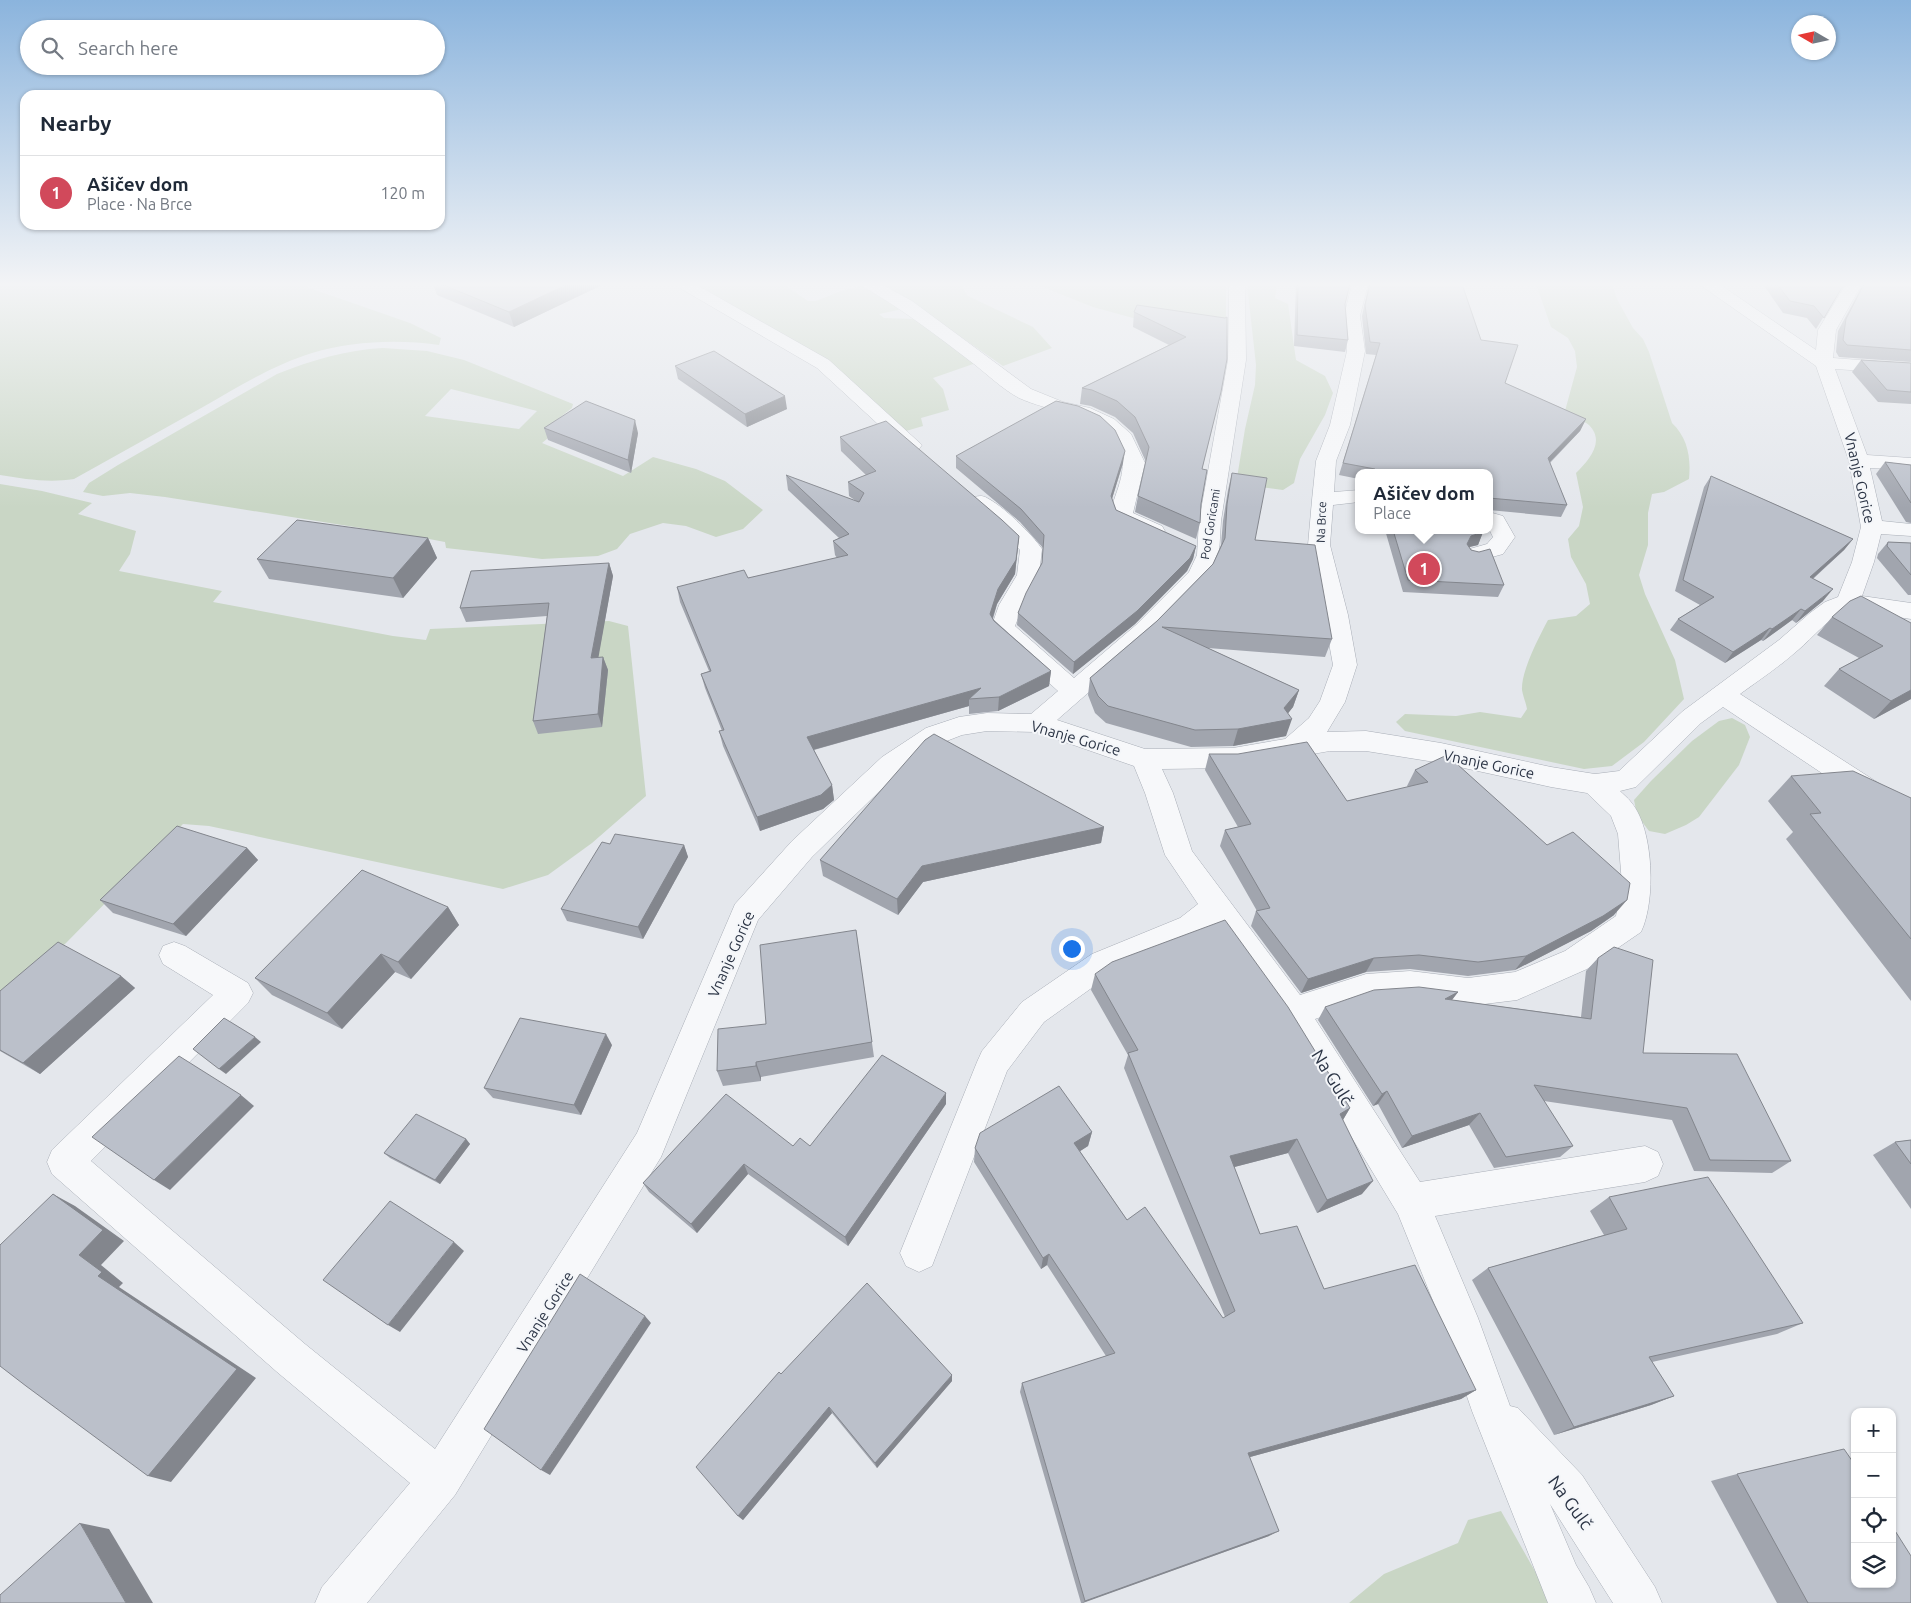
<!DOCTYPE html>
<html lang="en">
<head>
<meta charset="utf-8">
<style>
	:root { --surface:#fff; --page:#f6f6f7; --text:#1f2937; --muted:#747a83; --line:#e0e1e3; --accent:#d1495b }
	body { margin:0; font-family:Ubuntu,sans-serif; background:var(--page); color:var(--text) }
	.controls { position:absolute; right:15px; bottom:15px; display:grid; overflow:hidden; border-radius:10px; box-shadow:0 1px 4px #0004 }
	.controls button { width:45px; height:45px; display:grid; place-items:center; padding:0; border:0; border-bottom:1px solid var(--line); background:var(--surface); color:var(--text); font:25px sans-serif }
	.compass { position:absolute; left:1791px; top:15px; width:45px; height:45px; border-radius:50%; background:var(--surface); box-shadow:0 1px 4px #0004; rotate:279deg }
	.you { position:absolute; left:1071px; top:948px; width:18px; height:18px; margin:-12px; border:4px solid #fff; border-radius:50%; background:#1a73e8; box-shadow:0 0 0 8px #1a73e833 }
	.badge { display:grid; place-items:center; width:32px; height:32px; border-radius:50%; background:var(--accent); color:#fff; font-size:16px; font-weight:700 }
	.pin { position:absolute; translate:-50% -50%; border:2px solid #fff; box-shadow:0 1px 5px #0006 }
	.popup { position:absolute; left:1355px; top:469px; width:138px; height:65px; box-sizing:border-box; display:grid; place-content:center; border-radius:10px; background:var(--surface); filter:drop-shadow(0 1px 4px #0005); font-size:16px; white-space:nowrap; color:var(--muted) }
	.popup b { font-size:19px; color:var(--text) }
	.popup::after { content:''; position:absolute; left:50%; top:100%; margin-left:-10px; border:10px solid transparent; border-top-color:var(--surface) }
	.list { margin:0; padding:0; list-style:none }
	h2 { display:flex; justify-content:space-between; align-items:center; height:65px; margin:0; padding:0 20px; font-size:21px }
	h2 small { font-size:16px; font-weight:400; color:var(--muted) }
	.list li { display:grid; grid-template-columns:32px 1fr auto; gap:15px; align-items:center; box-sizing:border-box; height:75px; padding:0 20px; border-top:1px solid var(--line) }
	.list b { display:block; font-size:19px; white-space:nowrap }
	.list p { margin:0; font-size:16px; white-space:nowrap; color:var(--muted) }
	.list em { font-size:16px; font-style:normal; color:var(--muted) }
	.icon { flex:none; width:28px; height:28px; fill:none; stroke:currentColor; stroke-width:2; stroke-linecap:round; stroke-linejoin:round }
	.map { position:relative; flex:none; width:1911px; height:1603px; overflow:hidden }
	.search { position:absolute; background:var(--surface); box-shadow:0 1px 4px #0004; left:20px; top:20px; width:425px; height:55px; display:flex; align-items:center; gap:12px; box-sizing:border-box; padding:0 18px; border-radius:28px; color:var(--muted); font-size:19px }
	.panel { position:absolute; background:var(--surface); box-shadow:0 1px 4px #0004; left:20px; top:90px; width:425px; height:140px; border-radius:15px }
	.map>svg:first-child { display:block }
	.green { fill:#c9d6c5; fill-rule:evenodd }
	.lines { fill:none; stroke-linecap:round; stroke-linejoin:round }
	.minor-casing { stroke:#a9aeb7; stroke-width:1 }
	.minor { fill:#f7f8fa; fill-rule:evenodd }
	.wall { fill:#a1a5ae }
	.shaded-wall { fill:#83868d }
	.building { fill:#bbc0ca; stroke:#83868d }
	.labels { text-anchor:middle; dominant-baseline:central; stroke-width:4; stroke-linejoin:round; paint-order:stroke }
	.far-street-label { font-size:12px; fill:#2b3445; stroke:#f4f6f9 }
	.street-label { font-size:15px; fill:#2b3445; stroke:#f4f6f9 }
	.near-street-label { font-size:18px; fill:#2b3445; stroke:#f4f6f9 }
</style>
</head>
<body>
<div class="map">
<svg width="1911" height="1603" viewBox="0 0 1911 1603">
	<rect width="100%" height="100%" fill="#e4e7ec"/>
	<g class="green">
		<path d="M0,284h298l112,39 31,15 -2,7c-41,-6 -87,-4 -127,8 -39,12 -74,34 -109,54 -43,24 -86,48 -129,72 -26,4 -49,0 -74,-4z"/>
		<path d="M691,284h92l25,17h8l25,-10 20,-5 39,21 -2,3 -19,4 5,4 31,1 61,44 -43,15 10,11 6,21 -28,8 2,8 -17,5c-26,-22 -49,-47 -76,-68z"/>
		<path d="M880,284h82l1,5 5,7 65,31 19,21 -49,18 -100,-69z"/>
		<path d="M1035,284h191v47l-93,-13 -40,-11z"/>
		<path d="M1247,284h30l-2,14 13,6 8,56 29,16 8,17 -8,22 -25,44 -6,24 -11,7 -47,-6 9,-55 10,-44 1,-20z"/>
		<path d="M1536,284h76l5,15 16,29 10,11 6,13 23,71c16,15 19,35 17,56l-25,13 -12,2 -4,19v32l-9,30 6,19 30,66 9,39 -40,43 -32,24 -28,3 -179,-38 -9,-9 9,-8 51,2 24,-4 41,6 6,-9c-1,-6 -4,-13 -5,-19 -1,-19 17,-53 26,-70l28,-4 14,-12 -4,-20 -15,-27 -3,-18 11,-13 4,-19 -7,-34c12,-12 30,-31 13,-48 -6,-5 -17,-9 -24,-14l12,-44 -2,-16 -7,-13 -17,-11z"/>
		<path d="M383,348l44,3 37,9 109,44 -1,4 -18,14 9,4 -21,17 81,33 30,-19 43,12 29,12 38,29 -20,19 -27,8 -30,-11 -23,-3 -33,11 -13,15 -19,7 -56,3 -96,-11 -1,-6 -21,-4 -259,-41 -35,-4 -27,3 -20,-4 6,-9 29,-18 159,-91c35,-14 69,-24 106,-26zM451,389l86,22 -18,18 -94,-13z"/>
		<path d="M0,484l42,7 50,12 -14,11 58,17 -6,23 -11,17 103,20 -9,11 180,34 33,4 4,-11 179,-8 19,5 18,170 -54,47 -44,32 -45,14 -294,-63 -26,-2 -117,119 -66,61z"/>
		<path d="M1732,718l13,7 5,12 -11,28 -40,52 -13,8 -21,9 -16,-3 -12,-16 -3,-15 17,-19 41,-40 27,-20z"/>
		<path d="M1501,1511l52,92h-204l35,-29 74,-31 10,-23z"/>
	</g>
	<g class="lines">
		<g class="minor-casing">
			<g id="minor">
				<path d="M676,284h19l134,76 93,85 -3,4 -7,2 -7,-2 -88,-81 -139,-81z"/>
				<path d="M862,284h19l31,17 119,88 32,13 27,6 24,11 17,15 14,29 -12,50 29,13 3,5 -3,5c-16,4 -32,-9 -47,-15l-4,-12c7,-23 20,-46 4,-68 -18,-25 -68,-30 -96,-43 -17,-9 -33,-25 -49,-37 -34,-26 -68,-52 -106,-74z"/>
				<path d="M1229,284h16l1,76 -25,161 -2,34 -12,25 -55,57 -95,83 88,29 88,-1 52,-9 24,-21 11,-17 13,-36 -9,-50 -16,-70 4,-45 4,-39 14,-36 17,-74 -3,-35 8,-32h16l-8,32 5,35 -15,74 -14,36 -2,31 25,-2v12l-26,3 -3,40 18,70 9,50 -12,37 -18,30 39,-1 75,12 110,24 44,7 24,-3 64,-60 96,-71 31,-27 15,-11 13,-5 14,-35 9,-35 -12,-66 -33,-95 -113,-79 -2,-3h18l97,66 2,-20 28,-46h16l-26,46 -3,28 78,6v10l-76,-5 32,86 44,3v12l-41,-2 12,53 29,3v12l-30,-2 -7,28 -12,34 49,7v16l-62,-9c-21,7 -35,27 -52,41 -18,16 -38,29 -57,43l171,110v25l-10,-3 -178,-119 -22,16 -65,64 -16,4c3,3 8,7 11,11 23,27 25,99 10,130l-54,37 -70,31 -49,6 -58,-7 -44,3 -51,17 105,163 225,-36 13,6 5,12 -5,12 -13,6 -210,34 43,102 32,88 8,2 64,67 73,112 7,16h-49l-63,-99 26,61 13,22 7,16h-48l-76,-192 -32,-93 -42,-104 -116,-192 -68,-96 -12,10 -88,36 -70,50 -37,49 -75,195 -13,6 -13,-6 -6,-13 77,-191 5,-11 40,-49 70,-48 88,-36 18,-14 -33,-49 -20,-62 -11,-27 -98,-34 -49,-1 -25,4 -18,7 -44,29 -88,86 -54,63 -97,237 -206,338 -88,108h-52l7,-16 88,-104 -133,-111 -225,-198 -5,-12 5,-12 161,-155 -50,-31 -4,-9 4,-9 11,-4 11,4 63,37 5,10 -5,10 -157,158 214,183 130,105 202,-316 98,-229 57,-63 90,-84 44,-29 33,-11 28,-4 44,1 27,-23 -63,-57 -4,-6 8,-23 18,-30 3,-25 -17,-17 -31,-27 -3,-4 3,-4c5,-2 10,-3 15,0 16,8 45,36 55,51l-3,26 -16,30 -8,21 59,52 62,-53 53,-53 8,-17 2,-34 29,-161zM1330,751h36l75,12 110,24 36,6 24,23 7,18 4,50 -6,32 -51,35 -50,21 -47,6 -58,-7 -44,3 -66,21 -108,-144 -19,-58 -11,-24 71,-1z"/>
				<path d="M1489,512l14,4 12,21 -12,17 -29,8 -8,-2 -3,-5 3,-5 21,-6 6,-7 -4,-8z"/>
			</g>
		</g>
		<use href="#minor" class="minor"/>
	</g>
	<g class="wall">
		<path d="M433,284h171l-90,43 -77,-32z"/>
		<path d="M1296,284h54l-5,20 3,36 -3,12 -51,-6z"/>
		<path d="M1369,284h93l19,56 24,43 81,36 -6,12 -30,32 17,42 -6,12 -72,-7v-37h-130v6l-20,-4 37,-120 -10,-1 -4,-38z"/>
		<path d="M1763,284h81l-28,45 -9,-11 -24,-5z"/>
		<path d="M1863,284h48v78l-72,-5 -3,-5 2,-21z"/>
		<path d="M1134,312l91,6 -8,90 -15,61 -2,54 -4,16 -61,-27 3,-16 8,-34 -13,-29 -18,-16 -24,-11 -11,-2 2,-16 87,-43 -36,-18z"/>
		<path d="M1861,360l50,3v41l-33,-2 -26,-30z"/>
		<path d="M675,366l112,43 -40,18 -69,-48z"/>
		<path d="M544,428l94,5 -7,40 -83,-33z"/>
		<path d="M840,437l179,99 -4,38 -18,30 -4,15 58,52 -2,15 -51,25 -29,3v-8l-155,44 18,35 2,15 -11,9 -63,22 -37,-85 -4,-15h3l-17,-43 -4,-14 8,-3 -29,-69 -3,-15 71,-9 89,-20 -2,-3 -2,-14 6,-3 -51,-48 -2,-15 70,26 -7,-5 -1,-14 18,-7 -25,-24z"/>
		<path d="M956,456l167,7 -11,36 4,11 80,36 -3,13 -6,12 -52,53 -62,50 -56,-49 1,-12 24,-50 1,-15 -23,-26 -64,-54z"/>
		<path d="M1885,462l26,3v58l-5,-1 -30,-48z"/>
		<path d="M1232,473l23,67 77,99 -7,18 -117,-9 91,42 -6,17 -5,6 -2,23 -53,10 -42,1 -85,-24 -11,-10 -7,-18 2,-17 67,-57 56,-57 8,-19 2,-24 5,-31z"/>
		<path d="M1711,476l142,63 -9,11 -31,29 10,22 -27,22 -4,-3 -29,21 -2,-1 -36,23 -55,-33 8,-11 22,-14 -25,-14 29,-104z"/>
		<path d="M1385,530h98v2l-5,13 -9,2 35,38 -6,12 -95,-5z"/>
		<path d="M428,538l9,20 -34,40 -134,-19 -12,-20z"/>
		<path d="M1888,542l23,1v52h-3l-31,-37 1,-4z"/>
		<path d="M609,563l4,13 -15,81h5l5,13 -6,57 -64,7 -5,-13 14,-105 -81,6 -6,-14z"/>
		<path d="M1832,617l79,6v76l-37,20 -50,-33 15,-17 20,-11 -42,-23z"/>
		<path d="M1209,754l138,47 61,-14 -1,-1 8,-16 199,145 -23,16 -76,39 -47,6 -58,-7 -44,3 -65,21 -50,-67 5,-15h1l-37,-65 5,-16 13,-3 -33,-57z"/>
		<path d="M1791,776l120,22v203l-125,-162 7,-7 -25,-31z"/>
		<path d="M1104,827l-3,16 -178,39 -25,33 -75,-39 -3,-16z"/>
		<path d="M684,845l4,12 -45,82 -76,-18 -6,-12z"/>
		<path d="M247,848l11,12 -72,76 -73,-23 -13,-13z"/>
		<path d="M448,907l11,18 -48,54 -16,-7 -53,57 -70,-34 -17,-17z"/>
		<path d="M856,930l18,127 -113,20v4l-38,5 -6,-15 49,-47z"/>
		<path d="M1598,958l45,95 148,108 -19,12 -78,-2 -22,-51 -128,-19 29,45 -13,11 -66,11 -25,-43 -67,23 -24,-44 -5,2 -55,-86 7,-13 133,-15 -6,8 129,17 5,-46z"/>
		<path d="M1095,974l255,134 -7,12 19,74 -45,19 -29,-60 -54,14 26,67 64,55 152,101 -15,9 -211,58 19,79 -186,67h-2l-61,-211 2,-9 84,-27 -59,-91 -6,4 -67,-107 1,-14 117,-16 -4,14 -8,5 47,69 96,98 2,-1 -101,-249 4,-13 -37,-65z"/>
		<path d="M121,976l14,12 -95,86 -40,-23v-60z"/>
		<path d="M612,1045l-31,70 -88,-17 -9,-10z"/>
		<path d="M946,1104l-98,142 -100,-72 -51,59 -48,-41 -6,-9 150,-37h17z"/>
		<path d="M466,1139l4,5 -30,40 -50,-26 -6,-5z"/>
		<path d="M1911,1140v69l-38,-54 22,-13z"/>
		<path d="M1609,1197l194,126 -26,11 -125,28 22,34 -23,9 -97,30 -82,-155 16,-12 116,-33 -14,-24z"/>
		<path d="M781,1374l171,7 -75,87 -45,-55 -89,107 -5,-4z"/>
		<path d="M1737,1474l174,129h-134l-66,-122z"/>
	</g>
	<g class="shaded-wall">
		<path d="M568,284h36l-90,43 -5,-15z"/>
		<path d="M785,396l2,13 -40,18 -2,-13z"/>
		<path d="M1586,419l-6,12 -38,39 6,-12z"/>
		<path d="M635,420l3,13 -7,40 -3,-13z"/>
		<path d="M1125,451l-2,12 -14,45 2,-12z"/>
		<path d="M1483,532l-5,13 -13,3 -4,8 10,-20z"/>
		<path d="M1019,536l-4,38 -18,30 -8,25 1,-15 8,-25z"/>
		<path d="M428,538l9,20 -34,40 -10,-20z"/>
		<path d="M1853,539l-9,11 -43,39 9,-12z"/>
		<path d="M1196,546l-3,13 -6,12 -52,53 -62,50 1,-12z"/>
		<path d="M609,563l4,13 -17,95 -5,-13z"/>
		<path d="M1833,589l-10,12 -27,22 9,-12z"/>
		<path d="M1801,609l-9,11 -29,21 9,-12z"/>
		<path d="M1770,628l-9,12 -36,23 8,-11z"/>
		<path d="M603,657l5,13 -6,57 -4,-13z"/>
		<path d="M1051,671l-2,15 -51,25 1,-14z"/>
		<path d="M981,688l-12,11v7l-160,45 -2,-14z"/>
		<path d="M1299,690l-6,17 -11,14 10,-2 -6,17 -53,10 5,-17 46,-21z"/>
		<path d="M1911,690v9l-37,20 17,-18z"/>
		<path d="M832,785l2,15 -11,9 -63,22 -3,-14z"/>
		<path d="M1104,827l-3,16 -178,39 -25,33 -1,-16 25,-33z"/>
		<path d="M684,845l4,12 -45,82 -5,-12z"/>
		<path d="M247,848l11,12 -72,76 -13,-12z"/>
		<path d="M1627,900l-13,15 -23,16 -76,39 11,-14z"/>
		<path d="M448,907l11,18 -48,54 -13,-17z"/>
		<path d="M381,954l14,18 -53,57 -15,-16z"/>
		<path d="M1374,958l-8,14 -65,21 7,-14z"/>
		<path d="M121,976l14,12 -95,86 -17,-11z"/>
		<path d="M1458,992l-10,13 -3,-6z"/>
		<path d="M606,1034l6,11 -31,70 -7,-10z"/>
		<path d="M255,1037l6,5 -35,32 -7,-5z"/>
		<path d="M756,1062l5,15v4l-5,-15z"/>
		<path d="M1387,1091l-9,13 -5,2 9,-12z"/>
		<path d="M946,1093v11l-98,142 -3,-9z"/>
		<path d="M241,1095l13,11 -84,84 -16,-10z"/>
		<path d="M1350,1108l-9,15 -1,-9z"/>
		<path d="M1480,1113l-11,12 -67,23 10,-12z"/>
		<path d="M1092,1132l-4,14 -17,11 3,-14z"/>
		<path d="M466,1139l4,5 -30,40 -5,-4z"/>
		<path d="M1297,1139l-9,14 -65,17 7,-14z"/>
		<path d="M744,1164l4,10 -51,59 -6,-9z"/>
		<path d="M1373,1181l-11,13 -45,19 10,-13z"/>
		<path d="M53,1194l22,12 49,35 -23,24 22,18 -4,4 137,91 -85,104 -23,-6 -50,-200 -19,-21z"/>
		<path d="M454,1242l10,9 -64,81 -12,-7z"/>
		<path d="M1049,1254l-2,11 -6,4 2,-11z"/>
		<path d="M645,1316l6,7 -101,152 -9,-5z"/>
		<path d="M952,1375v6l-75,87 -2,-5z"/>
		<path d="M1476,1390l-15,9 -222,61 9,-7z"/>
		<path d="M1674,1396l-23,9 -97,30 20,-8z"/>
		<path d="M829,1407l3,6 -89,107 -5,-4z"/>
		<path d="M80,1523l29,6 44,74h-27z"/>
		<path d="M1279,1531l-10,5 -187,67 3,-2z"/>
	</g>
	<g class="building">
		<path d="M441,284h127l-59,28z"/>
		<path d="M1298,284h52l-5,20 3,36 -51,-5z"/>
		<path d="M1370,284h92l19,56 37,5 -13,38 81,36 -38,39 19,47 -78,-7v-25h-113l-1,-4 -32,-6 37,-120 -10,-1 -5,-37z"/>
		<path d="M1777,284h67l-20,34 -10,-12 -24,-5z"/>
		<path d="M1864,284h47v66l-64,-5 -4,-5 3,-21z"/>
		<path d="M1137,305l88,13 2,-1v42l-6,33 -19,77 5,1 -6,34 -1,19 -62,-27 11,-49 -14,-30 -18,-16 -25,-11 -10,-2 104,-51 -52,-25z"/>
		<path d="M714,351l71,45 -40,18 -70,-48z"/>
		<path d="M1861,360l50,3v29l-24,-2z"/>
		<path d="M586,401l49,19 -7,40 -84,-32z"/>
		<path d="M1056,401l22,5 22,10 15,14 10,21 -14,45 5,14 80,36 -6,12 -53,53 -63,51 -56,-49 8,-20 16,-30 2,-28 -23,-26 -65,-53z"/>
		<path d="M886,421l116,99 17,16 -3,24 -18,29 -8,25 4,7 57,50 -52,26 -30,2 12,-11 -174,49 25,48 -11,10 -64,22 -38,-86 5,-1 -23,-56 10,-3 -34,-84 67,-17 4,8 100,-23 -15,-14 16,-7 -63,-59 73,27 5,-9 -16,-11 28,-11 -36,-34z"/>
		<path d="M1885,462l26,3v38z"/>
		<path d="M1232,473l35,5 -12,62 60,5 17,94 -170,-12 137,63 -15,18 8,11 -54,10 -43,1 -87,-24 -10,-10 -8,-18 67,-57 56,-57 12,-26 2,-34z"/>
		<path d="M1711,476l142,63 -43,38 23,12 -28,22 -4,-2 -29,20 -2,-1 -37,24 -55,-33 36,-22 -31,-17z"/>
		<path d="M297,520l131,18 -35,40 -136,-19z"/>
		<path d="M1393,530h90v2l-12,4 -4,8 4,6 8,2 11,-3 14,36 -96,-5z"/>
		<path d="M1888,542l23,1v32l-24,-29z"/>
		<path d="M609,563l-18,95 12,-1 -5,57 -65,7 16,-118 -89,5 11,-37z"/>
		<path d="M1861,596l50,27v67l-20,11 -52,-32 44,-23 -51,-29 18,-16z"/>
		<path d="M934,734l170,93 -182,39 -25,33 -77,-39 105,-120z"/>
		<path d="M1307,742l40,59 81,-19 -13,-12 32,-15 100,90 26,-13 57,51 -3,17 -24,16 -77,40 -48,6 -59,-7 -45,3 -66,21 -52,-68 14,-3 -45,-78 26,-6 -42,-70h29z"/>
		<path d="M1853,771l58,27v141l-101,-125 11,-1 -30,-37z"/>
		<path d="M177,826l70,22 -74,76 -73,-24z"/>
		<path d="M615,834l69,11 -46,82 -77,-18 41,-67 8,2z"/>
		<path d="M362,870l86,37 -50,55 -17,-8 -54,59 -72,-35z"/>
		<path d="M1225,920l63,87 62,101 -10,6 33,67 -46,19 -30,-61 -67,17 30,78 37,-8 27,63 91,-24 61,125 -228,63 31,78 -194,70 -63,-218 93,-30 -66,-99 -6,4 -68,-110 5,-15 79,-47 33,46 -18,11 53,77 18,-13 78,111 12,-7 -107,-258 10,-3 -43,-76 17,-12z"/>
		<path d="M856,930l16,112 -116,20v4l-39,5 1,-42 48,-5 -6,-79z"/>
		<path d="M58,942l63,34 -98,87 -23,-13v-59z"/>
		<path d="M1614,947l39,13 -10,93 94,1 54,107 -81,-1 -23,-52 -153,-23 39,61 -67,11 -26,-44 -68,23 -25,-45 -5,3 -57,-87 49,-17 45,-3 39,5 -13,7 146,20 7,-61z"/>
		<path d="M224,1018l31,19 -36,32 -26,-20z"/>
		<path d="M520,1018l86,16 -32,71 -90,-17z"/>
		<path d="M882,1055l64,38 -101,144 -101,-73 -53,60 -48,-41 83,-89 67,52 7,-8 10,8z"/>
		<path d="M179,1056l62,39 -87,85 -62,-43z"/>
		<path d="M416,1114l50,25 -31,41 -51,-27z"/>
		<path d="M1911,1140v24l-16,-22z"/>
		<path d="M1708,1177l95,146 -154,34 25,39 -100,31 -86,-159 139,-39 -18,-32z"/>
		<path d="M53,1194l50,36 -24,25 23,17 -4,4 139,93 -89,107 -122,-90 -26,-20v-121z"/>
		<path d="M390,1201l64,41 -66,83 -65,-45z"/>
		<path d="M580,1274l65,42 -104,154 -57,-41z"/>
		<path d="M867,1283l85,92 -77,88 -46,-56 -91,109 -42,-49 83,-95 2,2z"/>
		<path d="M1844,1449l11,16v119h37v-58l19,30v47h-103l-71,-129z"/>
		<path d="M80,1523l46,80h-126v-8z"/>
	</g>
	<linearGradient id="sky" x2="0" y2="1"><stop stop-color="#8bb4dd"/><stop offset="0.56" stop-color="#f3f4f6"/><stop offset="1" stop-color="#f3f4f6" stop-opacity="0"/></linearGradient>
	<rect width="1911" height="508" fill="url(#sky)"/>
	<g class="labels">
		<g class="far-street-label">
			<text transform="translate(1321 522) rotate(-88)">Na Brce</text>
			<text transform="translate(1210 524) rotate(-81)">Pod Goricami</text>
		</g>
		<g class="street-label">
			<text transform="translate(1860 478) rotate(77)">Vnanje Gorice</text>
			<text transform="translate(1076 738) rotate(16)">Vnanje Gorice</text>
			<text transform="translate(1489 764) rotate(12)">Vnanje Gorice</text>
			<text transform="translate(731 954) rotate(-66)">Vnanje Gorice</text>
			<text transform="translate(545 1312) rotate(-58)">Vnanje Gorice</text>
		</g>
		<g class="near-street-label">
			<text transform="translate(1333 1077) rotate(58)">Na Gulč</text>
			<text transform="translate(1571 1502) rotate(54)">Na Gulč</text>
		</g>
	</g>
</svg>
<div class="controls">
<button>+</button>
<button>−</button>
<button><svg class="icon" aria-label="locate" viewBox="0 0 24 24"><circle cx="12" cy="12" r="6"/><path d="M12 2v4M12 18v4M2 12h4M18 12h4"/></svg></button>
<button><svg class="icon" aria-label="layers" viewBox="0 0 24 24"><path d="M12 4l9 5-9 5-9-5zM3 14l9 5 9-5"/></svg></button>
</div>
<svg class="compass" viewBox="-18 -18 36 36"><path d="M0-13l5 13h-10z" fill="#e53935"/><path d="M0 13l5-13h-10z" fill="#747a83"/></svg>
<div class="you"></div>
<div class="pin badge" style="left:1424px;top:569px">1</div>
<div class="popup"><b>Ašičev dom</b>Place</div>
<div class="search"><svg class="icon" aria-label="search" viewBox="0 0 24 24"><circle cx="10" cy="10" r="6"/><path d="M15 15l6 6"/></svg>Search here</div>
<section class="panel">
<h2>Nearby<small></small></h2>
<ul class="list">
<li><span class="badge">1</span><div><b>Ašičev dom</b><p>Place · Na Brce</p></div><em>120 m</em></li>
</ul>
</section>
</div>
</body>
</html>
